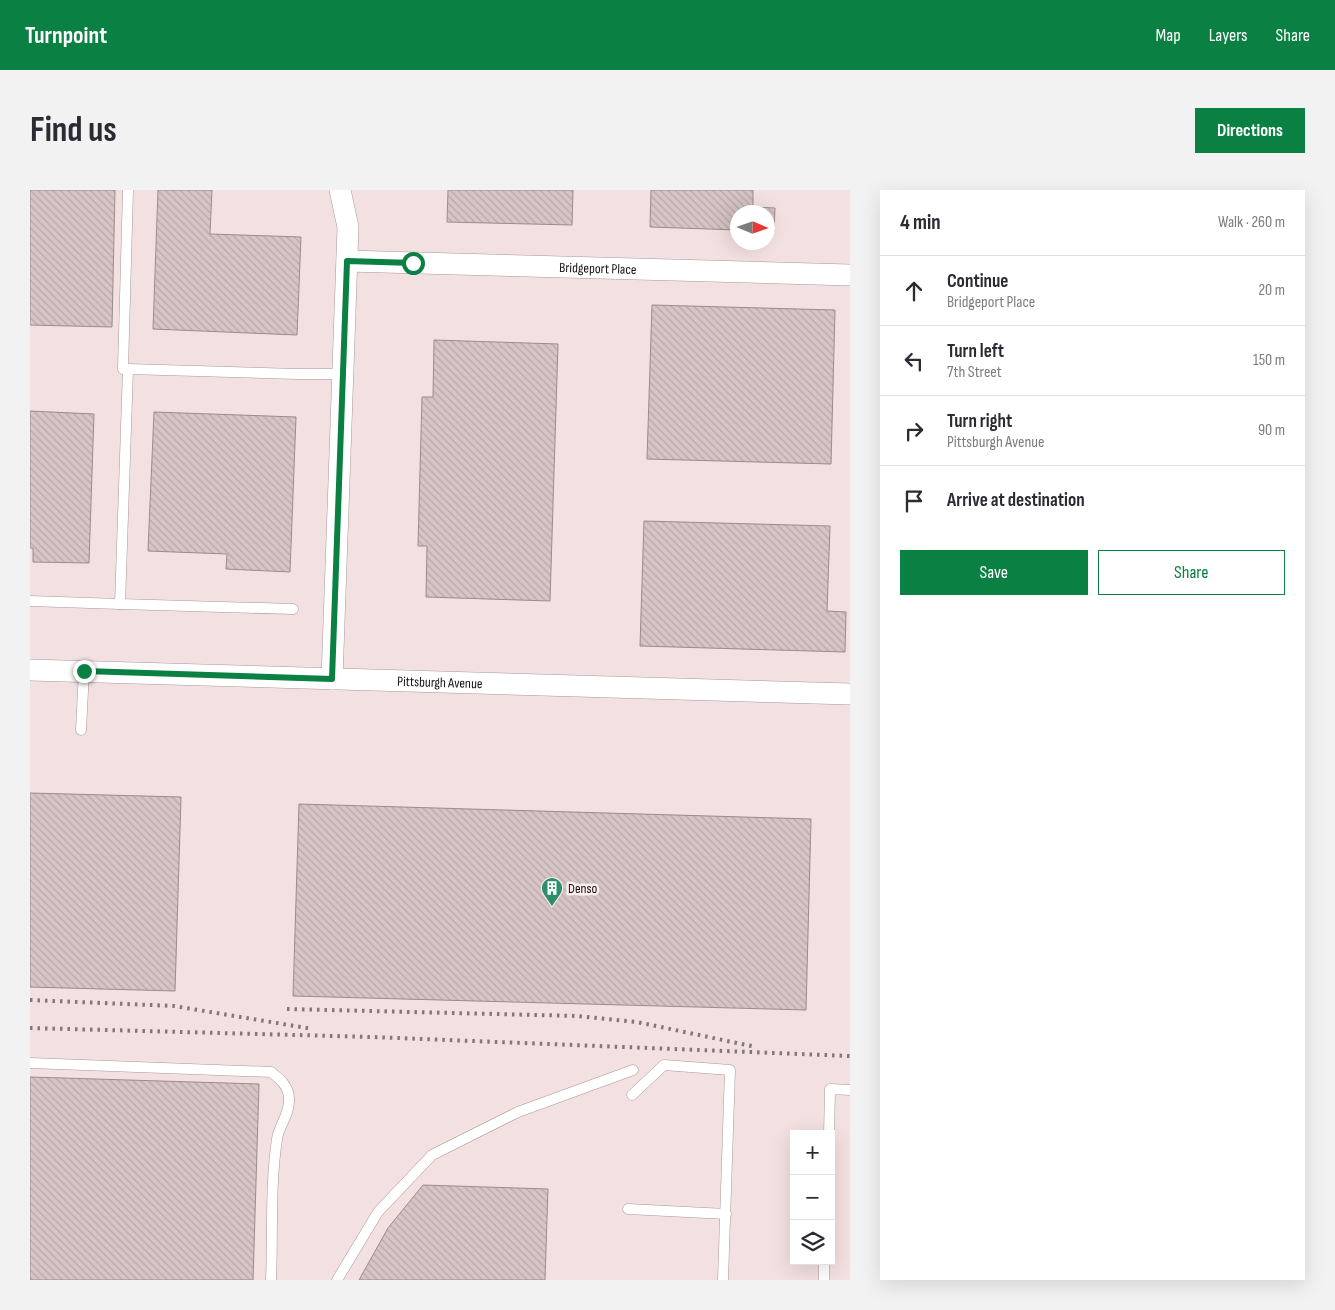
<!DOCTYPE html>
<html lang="en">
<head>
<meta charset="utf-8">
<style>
	:root { --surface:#fff; --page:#f2f2f3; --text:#2b2b33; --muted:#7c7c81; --line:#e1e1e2; --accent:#0b8043 }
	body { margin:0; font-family:"Sofia Sans Condensed",sans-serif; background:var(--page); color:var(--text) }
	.controls { position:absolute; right:15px; bottom:15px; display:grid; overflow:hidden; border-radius:0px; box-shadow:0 5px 20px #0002 }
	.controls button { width:45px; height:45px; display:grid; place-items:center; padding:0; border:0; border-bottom:1px solid var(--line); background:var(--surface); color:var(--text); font:25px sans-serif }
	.compass { position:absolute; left:700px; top:15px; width:45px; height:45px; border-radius:50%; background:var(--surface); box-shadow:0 5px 20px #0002; rotate:92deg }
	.stop { position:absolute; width:15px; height:15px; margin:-11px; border:4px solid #0b8043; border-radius:50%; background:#fff }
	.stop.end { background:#0b8043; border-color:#fff; box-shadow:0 1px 5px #0008 }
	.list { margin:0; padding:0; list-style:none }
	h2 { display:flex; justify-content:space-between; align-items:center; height:65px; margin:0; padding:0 20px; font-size:21px }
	h2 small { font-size:16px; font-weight:400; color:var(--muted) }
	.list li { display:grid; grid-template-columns:32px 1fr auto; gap:15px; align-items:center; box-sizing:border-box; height:70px; padding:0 20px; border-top:1px solid var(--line) }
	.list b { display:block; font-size:19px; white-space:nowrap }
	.list p { margin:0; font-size:16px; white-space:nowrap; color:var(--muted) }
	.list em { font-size:16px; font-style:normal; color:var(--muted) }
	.actions { display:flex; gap:10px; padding:15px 20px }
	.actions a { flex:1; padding:11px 0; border:1px solid var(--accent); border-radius:0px; text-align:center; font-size:18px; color:var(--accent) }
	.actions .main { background:var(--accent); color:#fff }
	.icon { flex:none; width:28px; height:28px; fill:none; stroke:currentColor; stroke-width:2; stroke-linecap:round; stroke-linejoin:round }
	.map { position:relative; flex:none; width:820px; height:1090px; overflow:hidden; border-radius:0px }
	header { display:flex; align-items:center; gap:30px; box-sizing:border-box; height:70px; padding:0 25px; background:var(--accent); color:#fff }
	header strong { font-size:24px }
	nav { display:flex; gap:28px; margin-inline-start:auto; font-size:18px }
	.intro { display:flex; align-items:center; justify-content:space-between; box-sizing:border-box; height:120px; padding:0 30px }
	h1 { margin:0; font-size:35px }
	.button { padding:12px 22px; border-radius:0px; background:var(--accent); color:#fff; font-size:18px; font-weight:700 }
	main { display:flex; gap:30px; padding:0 30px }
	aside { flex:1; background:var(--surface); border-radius:0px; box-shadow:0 5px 20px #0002 }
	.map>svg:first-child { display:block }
	.building { fill:url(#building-back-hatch); stroke:#9c8b8c }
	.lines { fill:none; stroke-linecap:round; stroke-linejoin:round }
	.lane-casing { stroke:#a99899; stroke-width:11 }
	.street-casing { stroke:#a99899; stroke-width:22 }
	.lane { stroke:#fff; stroke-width:10 }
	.street { stroke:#fff; stroke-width:21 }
	.rail { stroke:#827676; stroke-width:4; stroke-dasharray:2.5 5; stroke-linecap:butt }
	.route { stroke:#0b8043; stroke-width:6 }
	.labels { text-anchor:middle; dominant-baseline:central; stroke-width:5; stroke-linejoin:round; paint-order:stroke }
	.street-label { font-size:14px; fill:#171111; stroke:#fdeeef }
	.poi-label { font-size:14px; fill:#171111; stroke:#fdeeef; text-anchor:start }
</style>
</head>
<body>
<header>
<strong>Turnpoint</strong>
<nav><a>Map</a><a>Layers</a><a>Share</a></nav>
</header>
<div class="intro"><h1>Find us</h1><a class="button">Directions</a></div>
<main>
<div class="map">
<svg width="820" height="1090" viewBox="0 0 820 1090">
	<defs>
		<pattern id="building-back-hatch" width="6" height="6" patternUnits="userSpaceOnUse" patternTransform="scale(1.25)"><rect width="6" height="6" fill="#d7c5c6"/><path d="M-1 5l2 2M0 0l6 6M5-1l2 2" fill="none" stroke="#b8a8a9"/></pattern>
	</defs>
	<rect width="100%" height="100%" fill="#f3e0e1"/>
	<g class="building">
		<path d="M0,0h85l-3,137 -82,-2z"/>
		<path d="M128,0h54l-2,44 91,3 -4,98 -144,-6z"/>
		<path d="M418,0h125l-1,35 -125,-3z"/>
		<path d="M621,0h102v17l22,1 -1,24 -6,-1v-19h-30v18l-88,-3z"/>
		<path d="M622,115l183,5 -4,154 -184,-5z"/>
		<path d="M404,150l124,4 -8,257 -124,-4 1,-51h-9l4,-149h11z"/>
		<path d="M0,221l64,3 -5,149 -56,-1v-14h-3z"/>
		<path d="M124,222l142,5 -6,155 -64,-3 1,-15 -79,-3z"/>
		<path d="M614,331l186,5 -3,85 19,1 -1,40 -205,-6z"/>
		<path d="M0,603l151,4 -6,194 -145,-4z"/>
		<path d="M269,614l512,15 -5,191 -513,-14z"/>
		<path d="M0,887l229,7 -6,196h-223z"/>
		<path d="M393,995l125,4 -3,91h-186l29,-52z"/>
	</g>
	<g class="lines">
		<g class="lane-casing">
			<g id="lane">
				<path d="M93,179l5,-179"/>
				<path d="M0,411l90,3 8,-235 169,5h46"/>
				<path d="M90,414l173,5"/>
				<path d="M51,540l3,-59"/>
				<path d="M0,873l241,9c9,7 18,14 18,27 1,15 -10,26 -12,40 -7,46 -4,94 -6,141"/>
				<path d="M602,905l32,-30 66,5 -7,210"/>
				<path d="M799,944l1,-45 20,1"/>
				<path d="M598,1019l98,5"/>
				<path d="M307,1090l41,-68 54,-57 86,-43 115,-42"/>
				<path d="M794,1090v-19"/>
			</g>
		</g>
		<g class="street-casing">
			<g id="street">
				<path id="s1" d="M317,71l503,14"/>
				<path id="s2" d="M0,480l820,24"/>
				<path d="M302,489l16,-452 -8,-37"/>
			</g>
		</g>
		<use href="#lane" class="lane"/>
		<use href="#street" class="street"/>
		<g class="rail">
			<path d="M0,810l144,6 139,23"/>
			<path d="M257,819l291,7 59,6 119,25"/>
			<path d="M0,838l342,9 478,19"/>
		</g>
	</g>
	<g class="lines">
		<path class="route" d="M54,481l248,8 15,-418 66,2"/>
	</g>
	<defs>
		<g id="building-pin" transform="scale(1.125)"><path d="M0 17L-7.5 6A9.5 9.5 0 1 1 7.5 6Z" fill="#2a8f6a" stroke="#fdeeef"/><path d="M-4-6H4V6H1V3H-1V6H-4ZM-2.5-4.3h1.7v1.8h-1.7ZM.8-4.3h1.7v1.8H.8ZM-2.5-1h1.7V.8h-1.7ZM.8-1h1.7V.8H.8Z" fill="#fff"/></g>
	</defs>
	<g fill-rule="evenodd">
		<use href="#building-pin" x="522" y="698"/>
	</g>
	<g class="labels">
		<g class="street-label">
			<text stroke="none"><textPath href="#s1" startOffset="251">Bridgeport Place</textPath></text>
			<text stroke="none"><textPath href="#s2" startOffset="410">Pittsburgh Avenue</textPath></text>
		</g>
		<g class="poi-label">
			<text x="538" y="698">Denso</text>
		</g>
	</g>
</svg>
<div class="controls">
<button>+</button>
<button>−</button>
<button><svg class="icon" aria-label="layers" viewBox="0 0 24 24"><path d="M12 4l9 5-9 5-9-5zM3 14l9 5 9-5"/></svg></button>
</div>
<svg class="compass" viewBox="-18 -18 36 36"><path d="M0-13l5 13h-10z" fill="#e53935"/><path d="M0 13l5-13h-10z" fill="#7c7c81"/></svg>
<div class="stop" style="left:383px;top:73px"></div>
<div class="stop end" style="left:54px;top:481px"></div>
</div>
<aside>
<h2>4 min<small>Walk · 260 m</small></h2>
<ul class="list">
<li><svg class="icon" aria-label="ahead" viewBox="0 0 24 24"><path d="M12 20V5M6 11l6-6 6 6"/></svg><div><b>Continue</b><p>Bridgeport Place</p></div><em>20 m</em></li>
<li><svg class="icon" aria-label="left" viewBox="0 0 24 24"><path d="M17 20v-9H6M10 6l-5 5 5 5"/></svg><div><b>Turn left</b><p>7th Street</p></div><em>150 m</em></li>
<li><svg class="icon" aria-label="right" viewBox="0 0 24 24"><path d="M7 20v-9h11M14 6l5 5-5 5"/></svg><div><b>Turn right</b><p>Pittsburgh Avenue</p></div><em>90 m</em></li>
<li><svg class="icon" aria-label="arrive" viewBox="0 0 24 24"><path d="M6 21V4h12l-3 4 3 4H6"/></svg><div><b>Arrive at destination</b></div></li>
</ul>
<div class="actions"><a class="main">Save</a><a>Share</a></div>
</aside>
</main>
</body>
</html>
